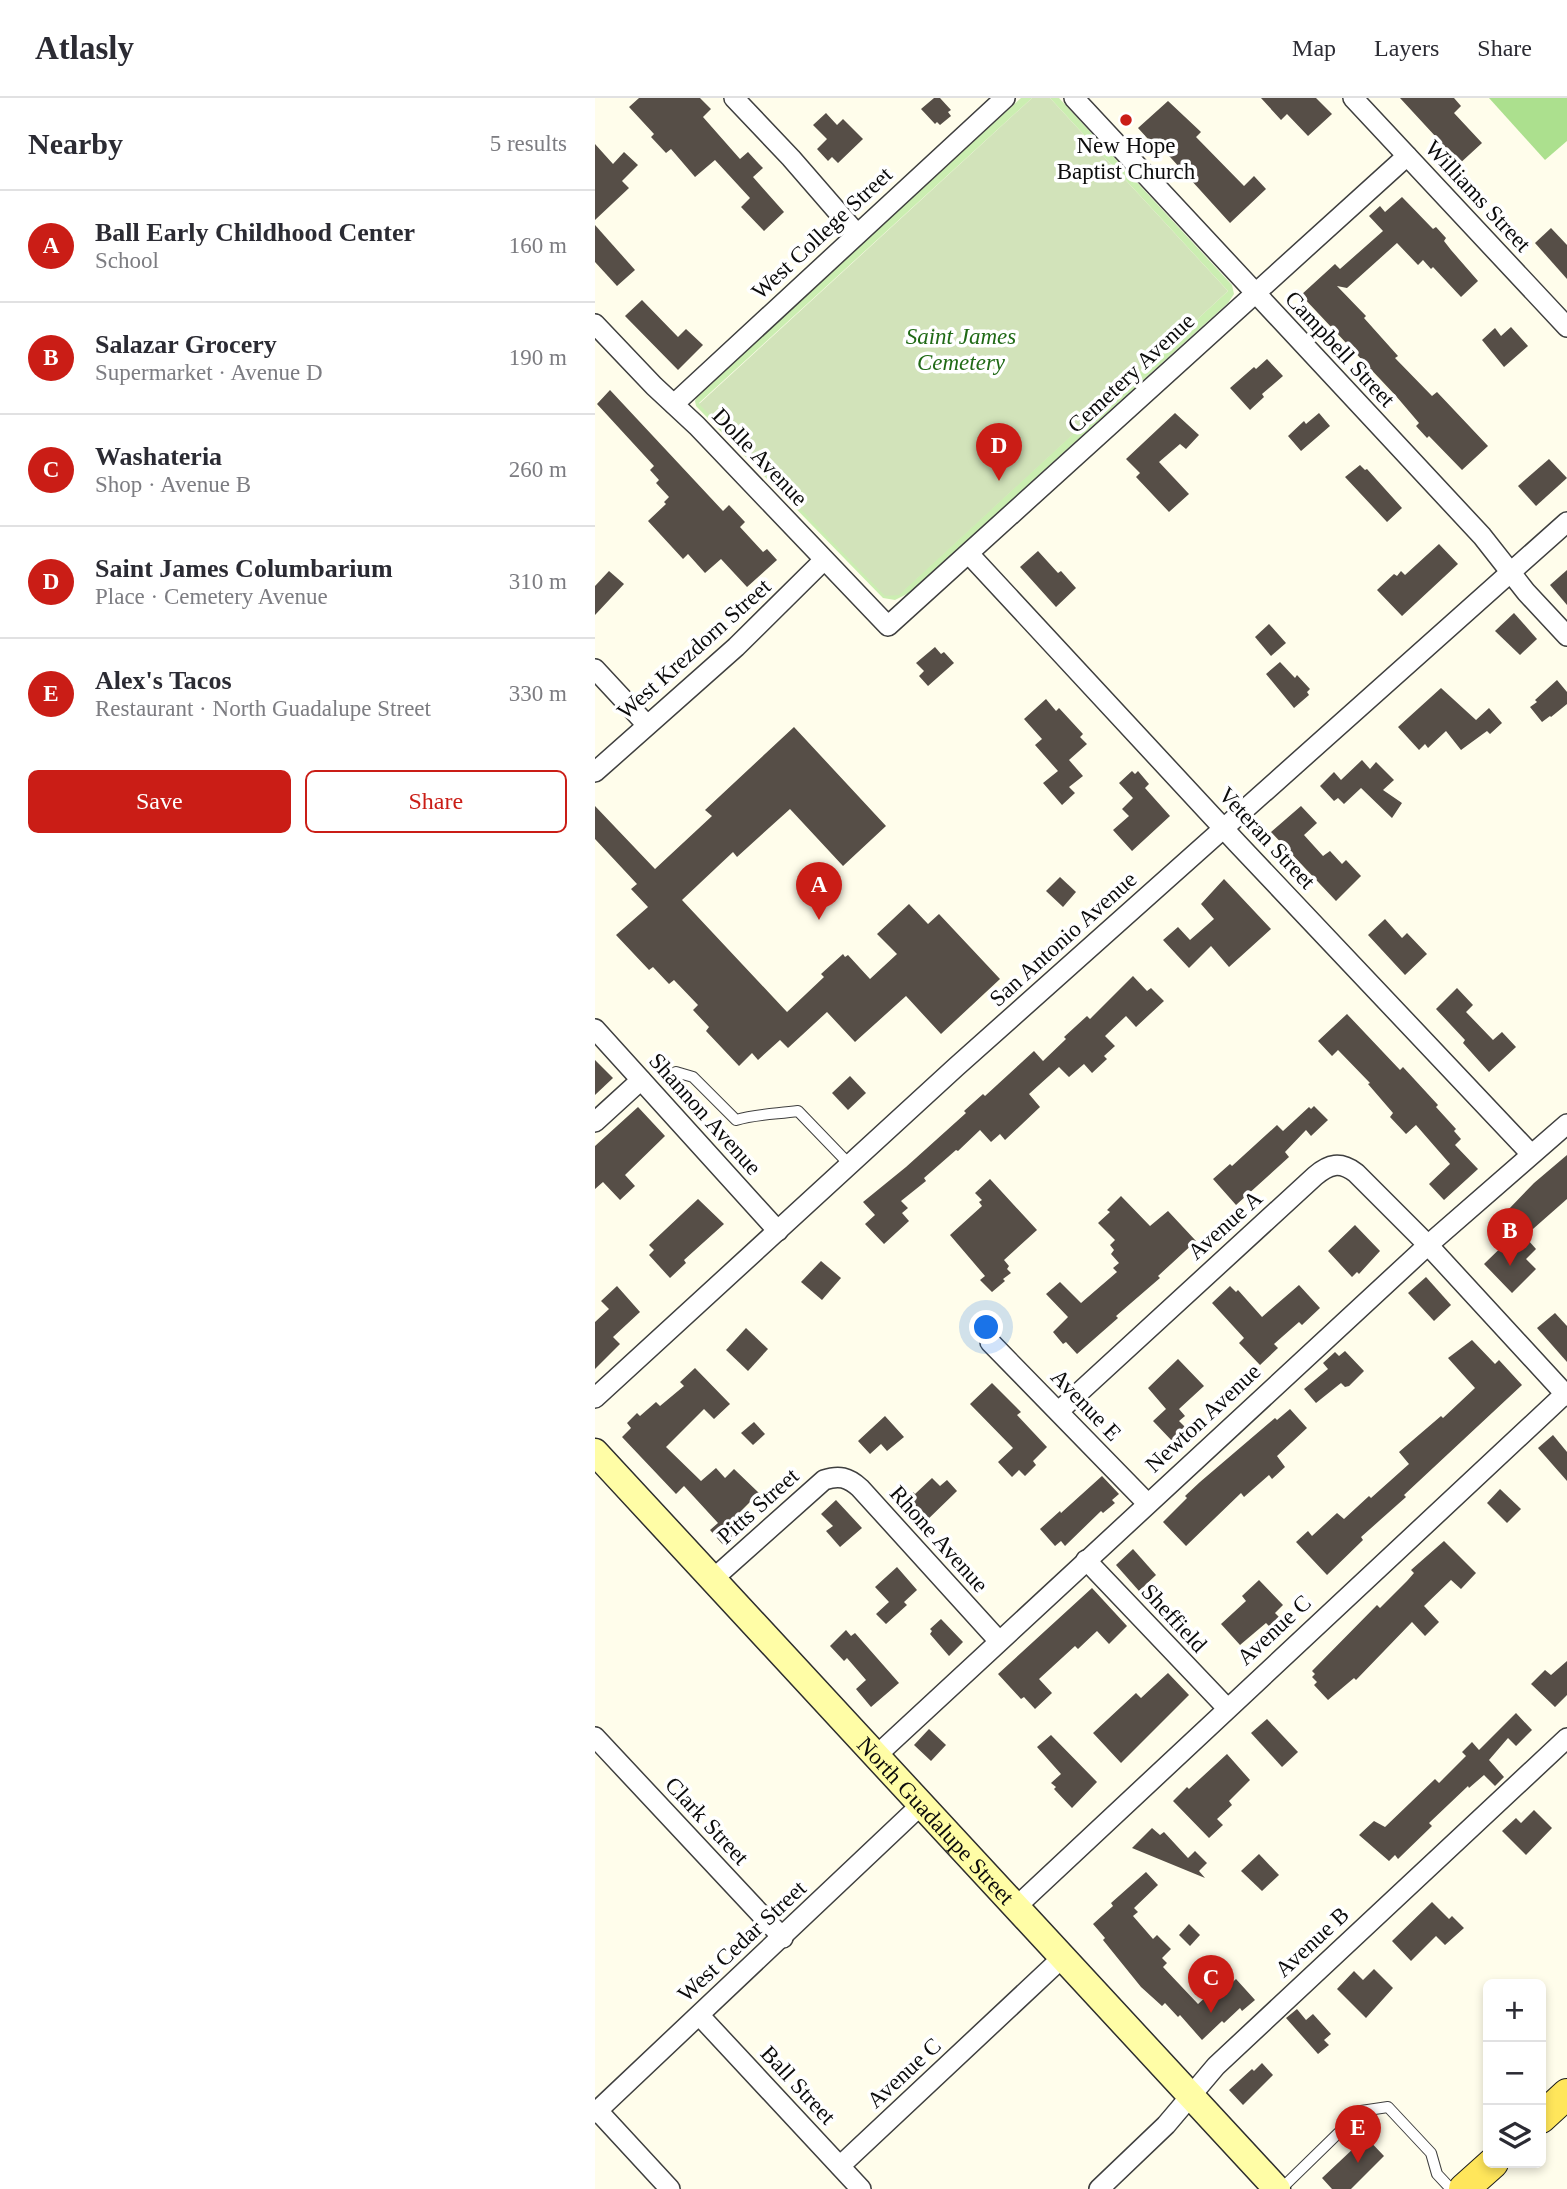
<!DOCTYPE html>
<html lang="en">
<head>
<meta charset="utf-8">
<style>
	:root { --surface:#fff; --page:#f7f7f7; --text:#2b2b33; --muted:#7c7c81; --line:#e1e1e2; --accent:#ca1d16 }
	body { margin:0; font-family:"Times New Roman",serif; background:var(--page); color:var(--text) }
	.controls { position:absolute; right:21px; bottom:21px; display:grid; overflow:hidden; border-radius:10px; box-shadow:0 4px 10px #0003 }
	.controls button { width:63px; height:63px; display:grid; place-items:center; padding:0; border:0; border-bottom:2px solid var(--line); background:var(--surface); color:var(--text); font:35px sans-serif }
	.you { position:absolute; left:392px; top:1230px; width:24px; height:24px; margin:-18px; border:5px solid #fff; border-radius:50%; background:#1a73e8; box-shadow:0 0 0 10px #1a73e833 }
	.badge { display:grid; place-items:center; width:46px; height:46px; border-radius:50%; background:var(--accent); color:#fff; font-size:23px; font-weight:700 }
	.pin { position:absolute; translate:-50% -58px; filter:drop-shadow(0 2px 4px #0008) }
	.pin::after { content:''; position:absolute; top:37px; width:24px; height:21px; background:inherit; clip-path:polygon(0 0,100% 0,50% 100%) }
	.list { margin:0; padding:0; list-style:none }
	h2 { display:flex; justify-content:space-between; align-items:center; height:91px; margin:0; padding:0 28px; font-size:30px }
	h2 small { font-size:23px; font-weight:400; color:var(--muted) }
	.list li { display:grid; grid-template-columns:46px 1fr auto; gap:21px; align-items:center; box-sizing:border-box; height:112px; padding:0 28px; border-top:2px solid var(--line) }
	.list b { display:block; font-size:26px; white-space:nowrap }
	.list p { margin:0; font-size:23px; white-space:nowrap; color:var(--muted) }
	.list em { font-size:23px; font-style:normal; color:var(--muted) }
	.actions { display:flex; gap:14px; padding:21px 28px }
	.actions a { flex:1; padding:16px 0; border:2px solid var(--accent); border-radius:10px; text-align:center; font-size:24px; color:var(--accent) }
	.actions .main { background:var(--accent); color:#fff }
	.icon { flex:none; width:38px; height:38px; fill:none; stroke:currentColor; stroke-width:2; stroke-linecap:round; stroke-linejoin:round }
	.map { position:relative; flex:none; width:972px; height:2091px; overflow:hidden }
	header { display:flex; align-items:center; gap:42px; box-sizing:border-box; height:98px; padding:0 35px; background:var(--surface); border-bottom:2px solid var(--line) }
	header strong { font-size:33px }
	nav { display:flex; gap:38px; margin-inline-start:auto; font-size:24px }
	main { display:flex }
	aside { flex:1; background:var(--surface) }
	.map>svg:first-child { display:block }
	.green { fill:#cbeeb1 }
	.forest { fill:#ace08e }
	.cemetery { fill:#d2e3ba }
	.building { fill:#564e47 }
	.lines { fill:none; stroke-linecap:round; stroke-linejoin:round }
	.lane-casing { stroke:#3f3f3f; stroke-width:12 }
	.street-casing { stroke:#3f3f3f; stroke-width:22 }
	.secondary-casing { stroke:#2e2e2e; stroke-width:29 }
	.primary-casing { stroke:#1d1d1d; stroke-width:32 }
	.lane { stroke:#fff; stroke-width:10 }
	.street { stroke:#fff; stroke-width:19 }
	.secondary { stroke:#fffda6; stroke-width:26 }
	.primary { stroke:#ffe65b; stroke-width:30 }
	.poi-dot { fill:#ca1d16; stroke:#fff; stroke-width:2.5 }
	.labels { text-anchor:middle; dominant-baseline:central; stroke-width:7; stroke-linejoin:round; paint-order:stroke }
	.poi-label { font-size:23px; fill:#0c0c0c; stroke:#fff }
	.street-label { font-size:23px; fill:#0c0c0c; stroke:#fff }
	.park-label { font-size:23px; font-style:italic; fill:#206a16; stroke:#fff }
</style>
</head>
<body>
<header>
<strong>Atlasly</strong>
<nav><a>Map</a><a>Layers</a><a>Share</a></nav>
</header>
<main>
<aside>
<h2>Nearby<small>5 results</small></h2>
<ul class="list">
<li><span class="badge">A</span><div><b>Ball Early Childhood Center</b><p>School</p></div><em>160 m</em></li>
<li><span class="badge">B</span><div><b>Salazar Grocery</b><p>Supermarket · Avenue D</p></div><em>190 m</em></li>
<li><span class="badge">C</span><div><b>Washateria</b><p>Shop · Avenue B</p></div><em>260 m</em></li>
<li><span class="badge">D</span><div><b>Saint James Columbarium</b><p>Place · Cemetery Avenue</p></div><em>310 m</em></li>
<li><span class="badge">E</span><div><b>Alex's Tacos</b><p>Restaurant · North Guadalupe Street</p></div><em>330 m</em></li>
</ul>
<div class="actions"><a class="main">Save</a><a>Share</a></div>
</aside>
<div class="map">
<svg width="972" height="2091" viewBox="0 0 972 2091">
	<rect width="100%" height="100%" fill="#fffdeb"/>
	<path class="green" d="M426,0h11l-333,305 98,101 101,91 330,-304 -178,-193h9l173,187 2,9 -6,9 -319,290 -14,7 -12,-2 -187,-192 -1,-5 4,-9z"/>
	<path class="forest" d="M894,0h78v43l-22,19z"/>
	<path class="cemetery" d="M437,0h18l178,193 -329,304 -14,1 -186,-192z"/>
	<g class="building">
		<path d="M44,0h61l11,11 -8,8 37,42 8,-7 11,12 4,4 -10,9 31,35 -20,19 -23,-24 9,-9 -35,-38 -20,17 -24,-28 -5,4 -15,-16 3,-3 -25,-27z"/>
		<path d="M339,0h6l11,12 -3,2 3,4 -11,9 -3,-3 -2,2 -14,-15z"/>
		<path d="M666,0h55l16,16 -24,22 -21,-22 -6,6z"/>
		<path d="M805,0h54l7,8 -7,7 28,30 -25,23 -12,-14 3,-2z"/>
		<path d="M573,3l33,31 -5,5 48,49 10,-10 12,13 -36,34 -69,-76 -3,3 -20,-22z"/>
		<path d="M231,15l11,12 6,-6 20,20 -25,24 -6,-6 -4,4 -11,-12 10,-10 -14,-14z"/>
		<path d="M0,46l18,20 11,-12 14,13 -16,16 7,7 -34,32z"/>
		<path d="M807,99l31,32 3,-2 10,11 -2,3 7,9 27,31 -17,16 -28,-30 -2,2 -8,-9 -5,5 -21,-22 -50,45 -10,-2 29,30 -2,2 34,38 -3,2 37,38 5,-4 51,54 -26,24 -33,-34 -2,2 -11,-12 3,-3 -23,-27 -95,-101 34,-31 5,5 43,-38 -14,-15 11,-10 5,6z"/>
		<path d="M0,127l40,45 -18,16 -22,-24z"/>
		<path d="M956,130l16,17v34l-32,-36z"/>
		<path d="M47,202l36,37 8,-8 17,16 -25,25 -53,-54z"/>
		<path d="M916,229l17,19 -24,21 -22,-27 13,-12 6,8z"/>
		<path d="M672,261l16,17 -21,18 2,3 -14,13 -20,-22 24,-21 2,2z"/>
		<path d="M15,292l113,121 6,-6 16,17 -5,5 23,25 4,-3 10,11 -30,27 -26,-28 -16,14 -17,-19 -5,5 -35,-38 18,-17 -2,-2 5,-5 -13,-14 3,-3 -9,-10 4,-4 -57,-62z"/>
		<path d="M580,315l24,22 -13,14 -6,-5 -21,18 30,32 -20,18 -33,-35 4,-4 -14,-14z"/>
		<path d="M724,315l11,13 -29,25 -13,-15 16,-15 2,3z"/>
		<path d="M954,361l18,19 -31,28 -18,-20z"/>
		<path d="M765,367l5,5 2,-1 35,39 -15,14 -42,-45z"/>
		<path d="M844,446l19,20 -56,52 -25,-26 17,-16 3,2 4,-5 4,4z"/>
		<path d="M443,453l20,22 3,-2 15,17 -20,19 -36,-40z"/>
		<path d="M972,472v35l-17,-20z"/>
		<path d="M14,473l15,13 -29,31v-29z"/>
		<path d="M919,515l23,26 -17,16 -25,-24z"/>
		<path d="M674,526l17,19 -15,13 -16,-19z"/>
		<path d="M340,549l6,7 3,-2 10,11 -26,23 -9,-10 5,-5 -8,-8z"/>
		<path d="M685,564l15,16 2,-3 13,14 -3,3 2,3 -15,13 -28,-34z"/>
		<path d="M962,582l10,12v12l-16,13 -1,-1 -8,6 -12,-15 7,-5 -2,-2z"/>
		<path d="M846,590l35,32 13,-12 13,15 -12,11 -3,-3 -26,19 -15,-19 -18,17 -3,-4 -6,6 -21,-23z"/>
		<path d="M451,601l10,12 3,-3 24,26 -3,3 7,7 -18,16 14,16 -14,11 6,6 -13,12 -19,-22 15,-12 -23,-26 7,-6 -18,-20z"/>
		<path d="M199,629l92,99 -43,40 -53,-57 -53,48 -4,-5 -51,48 105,112 37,-35 -3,-3 22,-20 2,3 3,-2 22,24 27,-25 -20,-20 32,-30 19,20 11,-10 61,65 -59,55 -35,-38 -51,46 -28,-30 -39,36 -8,-8 -22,20 -6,-7 -13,13 -33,-35 3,-4 -16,-17 5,-5 -24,-25 -5,4 -16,-17 -4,3 -33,-35 32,-28 -17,-18 6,-5 -42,-45v-33l60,63 57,-53 -7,-6z"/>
		<path d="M767,662l8,9 6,-7 18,18 -11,10 19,13 -10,15 -31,-30 -17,16 -6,-6 -4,3 -14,-15 14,-14 7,8z"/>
		<path d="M537,673l3,3 3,-3 11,13 -4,4 25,28 -38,35 -19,-21 16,-14 -7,-7 11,-11 -14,-15z"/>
		<path d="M706,708l16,17 -13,12 19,21 7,-5 12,13 4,-4 15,16 -25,25 -65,-69z"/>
		<path d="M465,779l16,15 -13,15 -17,-16z"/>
		<path d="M629,781l47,50 -42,38 -18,-21 -22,22 -26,-28 15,-13 12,13 24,-21 -13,-15z"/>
		<path d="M790,821l17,19 5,-5 20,21 -22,21 -37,-40z"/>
		<path d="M538,878l14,15 4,-3 13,13 -28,26 -10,-11 -21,20 10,10 -11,10 3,3 -15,14 -8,-9 -15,13 -10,-10 -30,27 11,13 -35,33 -5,-6 -9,8 -11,-12 -22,21 -2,-1 -32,28 2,3 -25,20 7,7 -6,5 7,8 -25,23 -19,-20 10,-9 -12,-13 43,-35 60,-54 -2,-2 19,-17 2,2 49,-45 9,10 23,-22 -2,-2 23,-21 3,3z"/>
		<path d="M862,890l16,17 -7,7 27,28 9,-8 14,15 -27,25 -26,-29 2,-3 -29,-31z"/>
		<path d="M752,916l53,56 3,-3 35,38 -2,2 20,22 -2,2 7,8 -6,6 23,24 -34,31 -15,-16 21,-20 -34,-39 -10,9 -16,-17 3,-4 -25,-29 2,-1 -32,-33 -6,6 -14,-15z"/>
		<path d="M0,962l18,18 -18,17z"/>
		<path d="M255,978l16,17 -18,17 -16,-17z"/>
		<path d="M719,1008l14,14 -17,16 -5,-6 -21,22 4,5 -53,48 -23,-26 17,-15 2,2 45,-41 6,6 26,-24 2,2z"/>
		<path d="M43,1009l27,29 -40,39 10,11 -15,14 -17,-18 -8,7v-43z"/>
		<path d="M972,1057v44l-42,37 -18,-19 2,-2 -3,-3 28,-29z"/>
		<path d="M395,1081l47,51 -33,30 5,6 -2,3 4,4 -8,6 2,2 -13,11 -12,-12 5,-4 -35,-41 32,-29 -3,-4 3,-2 -7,-7z"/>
		<path d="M526,1098l29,30 18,-15 28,30 -38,35 2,2 -44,38 2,2 -41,36 -11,-12 -3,2 -10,-12 15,-15 -22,-23 14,-12 21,21 36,-31 -4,-4 6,-5 -8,-9 3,-4 -4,-5 5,-5 -17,-17 12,-11 -3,-2z"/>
		<path d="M103,1101l26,25 -40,36 2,3 -16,15 -21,-23 5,-5 -5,-5z"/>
		<path d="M760,1127l25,26 -21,23 -2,-2 -5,5 -24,-26z"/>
		<path d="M924,1132l17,19 -10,10 10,10 -24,24 -28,-29z"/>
		<path d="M226,1163l20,17 -19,22 -21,-18z"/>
		<path d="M831,1179l25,28 -17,16 -26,-28z"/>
		<path d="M704,1187l21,23 -18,17 -3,-3 -25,22 4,4 -18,17 -21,-22 5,-5 -32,-35 18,-17 6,6 2,-2 24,27z"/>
		<path d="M22,1188l23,26 -27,25 7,7 -25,25v-47l14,-13 -8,-8z"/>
		<path d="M960,1215l12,13v36l-30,-34z"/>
		<path d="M151,1230l22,21 -20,22 -22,-21z"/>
		<path d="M877,1242l23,24 4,-4 23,25 -118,110 2,2 -45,40 2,3 -36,35 -31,-33 12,-11 4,5 25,-23 7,6 25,-23 2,2 38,-34 -10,-12 42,-36 2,2 32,-30 -27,-30z"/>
		<path d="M750,1253l19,20 -15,15 -4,1 -4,-4 -25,20 -12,-14 24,-20 -5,-6 12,-11 4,4z"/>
		<path d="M583,1261l26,27 -25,23 6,7 -6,5 8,8 -13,14 -21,-22 13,-12 -18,-21z"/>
		<path d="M100,1270l35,36 -16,15 -10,-10 -38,38 35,34 15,-13 9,10 9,-9 25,24 -22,22 10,12 -22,20 -15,-17 8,-7 -34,-37 -8,8 -54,-57 9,-9 -4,-5 10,-10 3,3 16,-14 4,4 24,-20 -4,-4z"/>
		<path d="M397,1285l29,29 -4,3 30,32 -14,14 3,4 -11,11 -6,-6 -7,7 -14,-15 15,-14 -43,-44z"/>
		<path d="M695,1311l17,19 -30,28 8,11 -13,12 -3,-4 -25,22 -3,-4 -55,53 -23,-24 24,-24 -2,-2 15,-14 75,-64 2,2z"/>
		<path d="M290,1318l19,21 -17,14 -6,-7 -11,10 -12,-13z"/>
		<path d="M159,1324l11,12 -12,11 -12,-12z"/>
		<path d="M958,1337l14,17v29l-29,-33z"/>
		<path d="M507,1378l17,18 -7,6 3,3 -12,10 -2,-2 -36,35 -4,-5 -6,5 -15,-17 20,-18 1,2z"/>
		<path d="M337,1380l8,8 7,-6 10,11 -35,34 -21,-22 12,-11 2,2z"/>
		<path d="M905,1391l21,20 -14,14 -20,-20z"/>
		<path d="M241,1402l26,28 -22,19 -14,-16 7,-5 -12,-12z"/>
		<path d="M849,1443l32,32 -15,16 -10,-9 -27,26 15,16 -14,14 -13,-14 -56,58 -2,-2 -26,22 -14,-15 3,-3 -5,-5 3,-3 -3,-3 65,-66 3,3 27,-27 7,-8 -3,-3z"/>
		<path d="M538,1451l23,26 -17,16 -23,-26z"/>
		<path d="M302,1469l20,23 -13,12 3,3 -21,19 -10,-10 13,-12 -14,-15z"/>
		<path d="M664,1482l24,25 -8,8 4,4 -10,9 -3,-3 -26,22 -19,-21 25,-23 -4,-5z"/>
		<path d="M497,1490l35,38 -18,18 -12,-13 -19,18 -3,-3 -36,33 13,14 -17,16 -11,-12 -3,2 -23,-25z"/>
		<path d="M346,1521l22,23 -14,14 -19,-22 2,-3 -2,-2z"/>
		<path d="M251,1532l5,6 4,-3 44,50 -28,24 -15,-18 10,-9 -19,-22 -3,3 -14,-15z"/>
		<path d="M972,1563v34l-12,12 -24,-23 14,-14 6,5z"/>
		<path d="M573,1575l21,22 -68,68 -28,-30 43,-40 5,5z"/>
		<path d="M921,1615l16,17 -16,16 -8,-8 -19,22 15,17 -9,9 -11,-11 -15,13 -1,-2 -39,37 3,3 -34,33 -3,-4 -6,6 -30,-26 15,-14 11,6 50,-48 4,4 27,-27 -4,-4 10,-10 7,8z"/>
		<path d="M672,1621l31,33 -16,15 -31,-34z"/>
		<path d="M334,1631l17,16 -15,16 -17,-16z"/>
		<path d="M456,1637l46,47 -25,26 -18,-19 2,-2 -5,-4 10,-9 -24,-27z"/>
		<path d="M632,1656l23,26 -21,21 3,4 -15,14 6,6 -14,13 -36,-37 14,-14 2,2z"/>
		<path d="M939,1712l18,18 -26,27 -24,-24 14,-13 5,5z"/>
		<path d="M557,1730l8,7 4,-3 24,26 7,-7 12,12 -8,8 6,7 -73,-30z"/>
		<path d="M664,1756l20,21 -17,16 -21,-20z"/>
		<path d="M551,1774l12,13 -24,23 4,4 -5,4 20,23 4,-4 14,14 -9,9 5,5 -4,4 35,37 19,-17 5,5 14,-13 19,21 -13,11 -2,-3 -16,15 -2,-2 -20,19 -22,-25 -2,2 -13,-14 -3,3 -21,-19 -38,-47 2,-2 -12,-14 20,-18 -2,-3z"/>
		<path d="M837,1804l17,17 3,-3 12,12 -19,17 -9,-9 -25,25 -19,-20z"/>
		<path d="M594,1826l11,11 -10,11 -11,-11z"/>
		<path d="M779,1871l19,19 -27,30 -29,-29 17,-18 9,9z"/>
		<path d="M702,1911l9,11 7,-6 18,20 -7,6 5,5 -11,9 -32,-36z"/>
		<path d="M667,1965l11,12 -30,30 -14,-15 23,-21 2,2z"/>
		<path d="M768,2036l21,22 -33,33h-19l-10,-11 33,-31 -2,-2z"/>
	</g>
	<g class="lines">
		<g class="lane-casing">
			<g id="lane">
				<path d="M81,974l17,5 43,43c20,-6 40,-6 62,-9l52,54"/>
				<path d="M686,2091l80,-78 27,-4 43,46 6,21 14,15"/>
			</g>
		</g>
		<g class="street-casing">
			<g id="street">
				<path d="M139,0l57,60 66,76"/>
				<path d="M479,0l408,438 44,56 41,44"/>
				<path d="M758,0l214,229"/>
				<path d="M0,226l59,62 43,40 191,200 519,-470"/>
				<path d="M79,306l331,-306"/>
				<path d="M374,456l268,289 294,311"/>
				<path d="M0,571l52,56"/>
				<path d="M0,674l141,-125 88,-87"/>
				<path d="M0,931l183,202"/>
				<path d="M0,1024l46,-42"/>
				<path d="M395,1244l157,161"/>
				<path d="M0,1300l361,-331 611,-545"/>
				<path d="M464,1313l256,-235c14,-12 25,-15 41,-3l72,72 139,151"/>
				<path d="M491,1462l141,148"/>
				<path d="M118,1481l111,-99c15,-5 24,-3 36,8l138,152"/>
				<path d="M0,1639l188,201"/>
				<path d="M282,1657l551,-510 139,-121"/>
				<path d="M422,1808l550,-514"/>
				<path d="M105,1918l161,173"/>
				<path d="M3,2013l72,78"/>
				<path d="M0,2015l327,-309"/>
				<path d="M245,2068l223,-209"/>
				<path d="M504,2091l67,-64 50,-59 351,-328"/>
			</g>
		</g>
		<g class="secondary-casing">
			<g id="secondary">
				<path id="s1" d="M0,1354l682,737"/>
			</g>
		</g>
		<g class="primary-casing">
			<g id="primary">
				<path d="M946,2020l26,-24"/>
				<path d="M869,2091l29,-26"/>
			</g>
		</g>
		<use href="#lane" class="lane"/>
		<use href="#street" class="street"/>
		<use href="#secondary" class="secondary"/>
		<use href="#primary" class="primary"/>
	</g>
	<circle class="poi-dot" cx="531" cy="22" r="7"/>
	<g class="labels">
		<g class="poi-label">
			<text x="531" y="47">New Hope<tspan x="531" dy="26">Baptist Church</tspan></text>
		</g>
		<g class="street-label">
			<text transform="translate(883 98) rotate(47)">Williams Street</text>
			<text transform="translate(227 135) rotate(-43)">West College Street</text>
			<text transform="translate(745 251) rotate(47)">Campbell Street</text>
			<text transform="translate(536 275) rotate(-43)">Cemetery Avenue</text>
			<text transform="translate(165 359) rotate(46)">Dolle Avenue</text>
			<text transform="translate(99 551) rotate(-42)">West Krezdorn Street</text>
			<text transform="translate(672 740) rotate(47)">Veteran Street</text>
			<text transform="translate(468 841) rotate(-42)">San Antonio Avenue</text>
			<text transform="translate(110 1016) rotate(48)">Shannon Avenue</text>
			<text transform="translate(630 1127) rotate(-42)">Avenue A</text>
			<text transform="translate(491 1307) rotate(46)">Avenue E</text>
			<text transform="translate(608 1320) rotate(-43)">Newton Avenue</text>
			<text transform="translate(163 1408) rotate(-42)">Pitts Street</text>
			<text transform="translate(344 1441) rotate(48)">Rhone Avenue</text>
			<text transform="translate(579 1520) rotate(47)">Sheffield</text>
			<text transform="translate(679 1532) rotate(-43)">Avenue C</text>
			<text stroke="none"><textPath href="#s1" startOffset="502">North Guadalupe Street</textPath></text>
			<text transform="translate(112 1723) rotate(47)">Clark Street</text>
			<text transform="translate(147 1843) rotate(-43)">West Cedar Street</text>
			<text transform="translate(717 1844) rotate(-43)">Avenue B</text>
			<text transform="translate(309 1975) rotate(-43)">Avenue C</text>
			<text transform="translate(203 1987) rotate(47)">Ball Street</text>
		</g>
		<g class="park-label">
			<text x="366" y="238">Saint James<tspan x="366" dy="26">Cemetery</tspan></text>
		</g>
	</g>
</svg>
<div class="controls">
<button>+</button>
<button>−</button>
<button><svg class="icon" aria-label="layers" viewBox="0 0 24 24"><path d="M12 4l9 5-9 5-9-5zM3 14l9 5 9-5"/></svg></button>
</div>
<div class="you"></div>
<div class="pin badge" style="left:224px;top:822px">A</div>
<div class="pin badge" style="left:915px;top:1168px">B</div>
<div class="pin badge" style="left:616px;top:1915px">C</div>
<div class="pin badge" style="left:404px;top:383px">D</div>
<div class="pin badge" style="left:763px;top:2065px">E</div>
</div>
</main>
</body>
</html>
